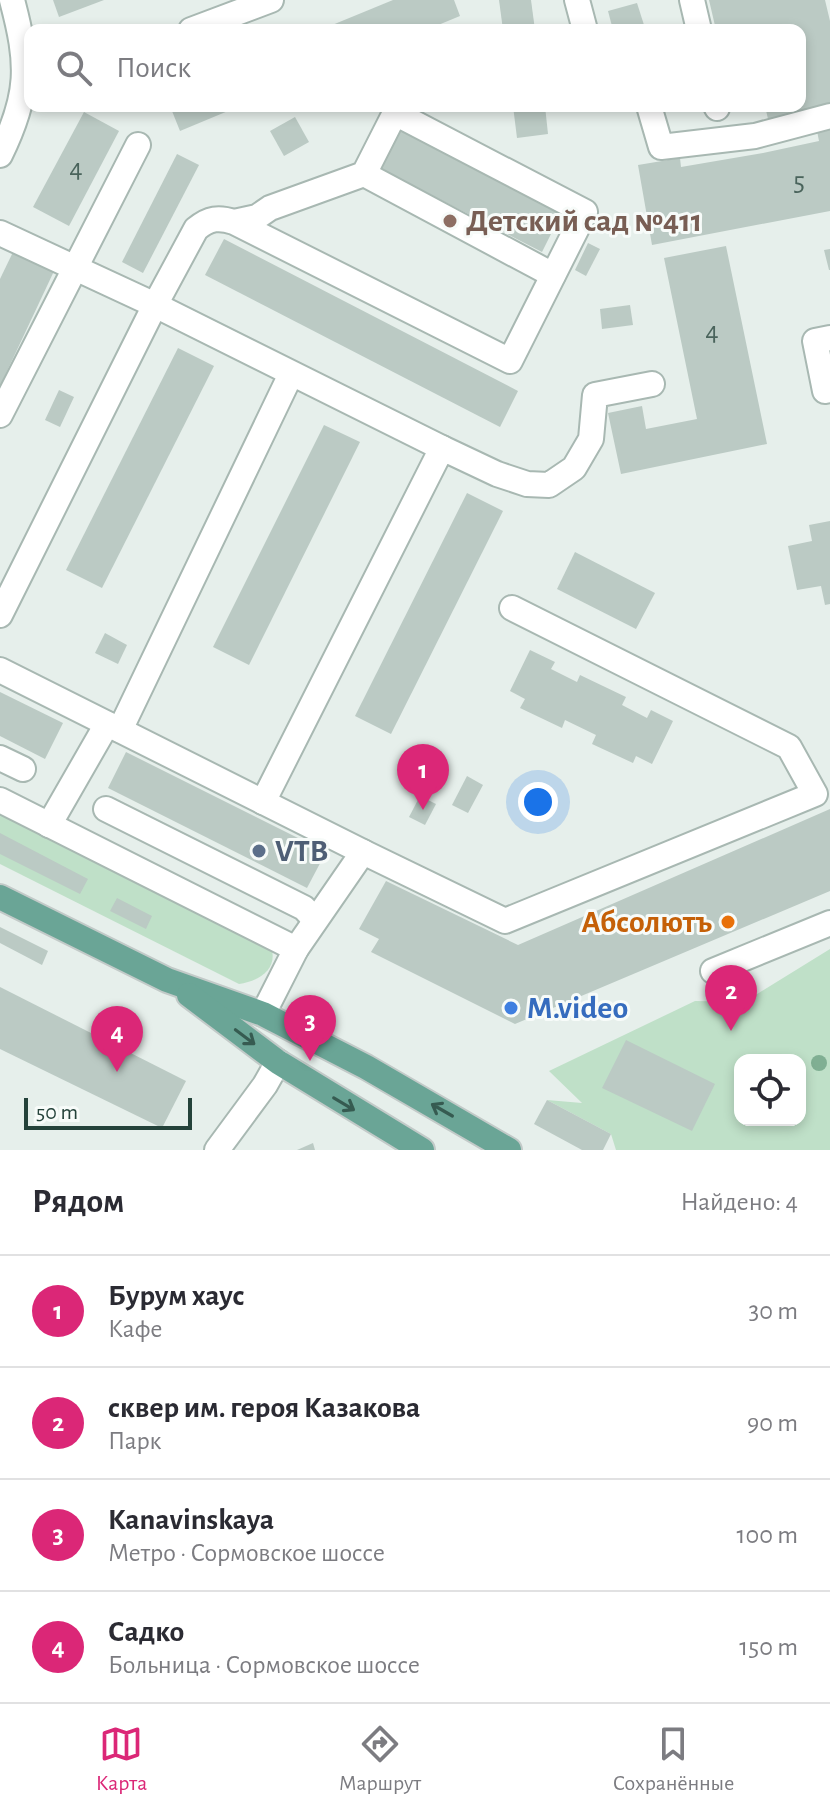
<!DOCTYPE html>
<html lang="ru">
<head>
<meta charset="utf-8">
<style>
	:root { --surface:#fff; --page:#f2f2f3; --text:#2b2b33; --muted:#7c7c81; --line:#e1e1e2; --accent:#db2777 }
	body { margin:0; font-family:"Alegreya Sans",sans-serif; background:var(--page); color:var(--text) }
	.controls { position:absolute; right:24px; bottom:24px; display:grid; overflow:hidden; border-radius:16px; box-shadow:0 4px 12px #0003 }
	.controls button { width:72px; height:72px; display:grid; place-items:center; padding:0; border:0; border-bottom:2px solid var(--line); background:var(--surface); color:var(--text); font:40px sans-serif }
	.scale { position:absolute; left:24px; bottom:20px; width:168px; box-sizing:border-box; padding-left:8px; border:4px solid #24423a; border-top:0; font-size:22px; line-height:28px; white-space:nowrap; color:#24423a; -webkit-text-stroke:6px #f7fbf9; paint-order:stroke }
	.you { position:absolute; left:538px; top:802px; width:28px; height:28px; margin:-20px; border:6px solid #fff; border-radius:50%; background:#1a73e8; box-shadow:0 0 0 12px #1a73e833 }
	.badge { display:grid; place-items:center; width:52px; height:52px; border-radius:50%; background:var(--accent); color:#fff; font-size:26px; font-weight:700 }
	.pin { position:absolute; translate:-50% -66px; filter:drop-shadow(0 2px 4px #0008) }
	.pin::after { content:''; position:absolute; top:42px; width:28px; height:24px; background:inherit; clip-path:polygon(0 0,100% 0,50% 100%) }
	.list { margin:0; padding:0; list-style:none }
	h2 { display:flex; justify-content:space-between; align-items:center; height:104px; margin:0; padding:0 32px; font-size:34px }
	h2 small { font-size:26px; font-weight:400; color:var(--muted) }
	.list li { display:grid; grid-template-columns:52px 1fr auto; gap:24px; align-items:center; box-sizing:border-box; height:112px; padding:0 32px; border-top:2px solid var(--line) }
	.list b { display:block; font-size:30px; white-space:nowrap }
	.list p { margin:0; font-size:26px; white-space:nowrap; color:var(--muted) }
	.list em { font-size:26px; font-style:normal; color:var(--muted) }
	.icon { flex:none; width:44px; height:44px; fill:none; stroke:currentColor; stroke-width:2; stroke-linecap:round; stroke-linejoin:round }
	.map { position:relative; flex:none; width:830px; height:1150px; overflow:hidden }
	.search { position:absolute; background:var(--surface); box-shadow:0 4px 12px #0003; left:24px; right:24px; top:24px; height:88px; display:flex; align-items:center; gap:20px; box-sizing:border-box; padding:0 28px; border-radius:16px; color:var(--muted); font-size:30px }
	.sheet { height:552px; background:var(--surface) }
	nav { display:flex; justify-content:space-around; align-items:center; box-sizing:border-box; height:112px; border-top:2px solid var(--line); background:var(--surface); font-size:22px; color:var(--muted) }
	nav a { display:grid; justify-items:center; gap:4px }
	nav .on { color:var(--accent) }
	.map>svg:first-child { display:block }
	.green { fill:#bfe0c8; fill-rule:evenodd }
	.building { fill:#bbcac4 }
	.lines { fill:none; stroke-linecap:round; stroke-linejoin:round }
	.minor-casing { stroke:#a8b8b2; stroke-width:28 }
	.major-casing { stroke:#c2cac8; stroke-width:28 }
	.minor { stroke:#fff; stroke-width:24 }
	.major { stroke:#6aa596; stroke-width:24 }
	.tree { fill:#80af93 }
	.oneway { stroke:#365b51 }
	.education-dot { fill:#8d6e63; stroke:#f7fbf9; stroke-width:3 }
	.service-dot { fill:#5c6f8a; stroke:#f7fbf9; stroke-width:3 }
	.food-dot { fill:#e8710a; stroke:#f7fbf9; stroke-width:3 }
	.shop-dot { fill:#3f7fe0; stroke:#f7fbf9; stroke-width:3 }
	.labels { text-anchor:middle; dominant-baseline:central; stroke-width:6; stroke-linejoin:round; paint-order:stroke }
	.number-label { font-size:28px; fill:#4a645c }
	.education-label { font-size:32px; font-weight:bold; fill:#785e54; stroke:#f7fbf9; text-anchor:start }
	.service-label { font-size:32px; font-weight:bold; fill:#4e5e75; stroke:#f7fbf9; text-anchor:start }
	.food-label { font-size:32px; font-weight:bold; fill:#c56008; stroke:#f7fbf9; text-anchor:end }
	.shop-label { font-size:32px; font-weight:bold; fill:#366cbe; stroke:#f7fbf9; text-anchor:start }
</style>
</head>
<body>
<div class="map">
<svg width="830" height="1150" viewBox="0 0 830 1150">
	<rect width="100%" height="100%" fill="#e6efeb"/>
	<g class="green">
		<path d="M0,806l269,136c12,24 -7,39 -30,42l-239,-120z"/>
		<path d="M830,949v201h-214l-5,-16 -64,-34 35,3 -33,-32 146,-70 49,1zM740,1060h60v60h-60z"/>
	</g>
	<g class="building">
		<path d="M53,0h51l-45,17z"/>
		<path d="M393,0h61l6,16 -34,14h-106z"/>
		<path d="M499,0h32l4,30h-32z"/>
		<path d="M709,0h116l5,21v83l-62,15 -3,-13h35v-76h-84z"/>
		<path d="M637,3l7,22 -16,5h-15l-5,-19z"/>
		<path d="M170,106h70l-60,25z"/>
		<path d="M513,106h32l3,28 -31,4z"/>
		<path d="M84,112l35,19 -50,95 -36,-19z"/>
		<path d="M295,117l14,25 -25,14 -14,-25z"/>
		<path d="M830,128v83l-178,34 -14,-80 42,-7 1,9 82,-14 56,-12 -2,-10z"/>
		<path d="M401,129l161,83 -20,40 -161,-83z"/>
		<path d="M177,154l22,11 -56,108 -21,-11z"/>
		<path d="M224,239l294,152 -18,36 -295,-152z"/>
		<path d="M588,243l12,6 -14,27 -11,-6z"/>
		<path d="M726,246l41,198 -146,30 -13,-61 34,-7 4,23 51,-10 -33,-161z"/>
		<path d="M830,249v21h-1l-5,-20z"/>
		<path d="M14,250l41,19 -55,117v-107z"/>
		<path d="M630,305l3,20 -31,4 -2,-20z"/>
		<path d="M178,348l36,18 -112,222 -36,-18z"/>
		<path d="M59,390l15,7 -14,30 -15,-7z"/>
		<path d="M324,425l36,17 -111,223 -36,-18z"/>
		<path d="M467,493l36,18 -112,223 -36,-18z"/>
		<path d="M830,521v83l-5,1 -4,-19 -24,4 -9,-44 24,-5 -3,-16z"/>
		<path d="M575,552l80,41 -19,36 -79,-40z"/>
		<path d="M105,633l22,12 -9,19 -23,-11z"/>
		<path d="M530,650l25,12 -4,7 26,13 3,-7 46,22 -4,8 25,13 4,-8 22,11 -21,43 -16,-8 -3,7 -41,-19 4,-9 -31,-15 -3,8 -42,-20 5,-9 -15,-8z"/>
		<path d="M0,692l63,31 -18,36 -45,-23z"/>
		<path d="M126,752l200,100 -19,36 -199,-100z"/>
		<path d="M467,776l16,9 -15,28 -16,-8z"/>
		<path d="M420,796l16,8 -11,21 -16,-8z"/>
		<path d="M830,809v82l-315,133 -144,-72 8,-13 -20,-10 27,-48 132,64z"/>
		<path d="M0,833l88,46 -8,15 -80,-40z"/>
		<path d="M117,898l35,18 -6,13 -36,-18z"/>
		<path d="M0,927l48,24 -6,14 -42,-22z"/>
		<path d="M0,987l186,94 -24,47 -162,-79z"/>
		<path d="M626,1040l89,44 -23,47 -90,-43z"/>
		<path d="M547,1100l64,34 -8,16h-21l-48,-26z"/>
		<path d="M313,1143l2,7h-18z"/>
	</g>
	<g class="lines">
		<g class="minor-casing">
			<g id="minor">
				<path d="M577,0l8,30"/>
				<path d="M692,0l7,30"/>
				<path d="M191,30l80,-30"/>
				<path d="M649,106l12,41 94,-11 75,-20"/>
				<path d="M716,106l1,2"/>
				<path d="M0,155c30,-61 29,-91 12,-155"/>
				<path d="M364,174l189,101"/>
				<path d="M0,233l155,72 287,143"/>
				<path d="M830,338l-15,3 10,50 5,-1"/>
				<path d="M0,415l138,-270"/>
				<path d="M0,615l155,-310 41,-76c13,-11 23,-12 38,-7l276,139 75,-149 -190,-99 -31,61 -94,34 -13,9 -23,5"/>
				<path d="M0,670l363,182 -67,97 -33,65"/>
				<path d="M120,730l171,-356"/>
				<path d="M0,758l23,11"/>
				<path d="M0,800l296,149"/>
				<path d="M263,802l179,-354 55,26 30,10 22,1 25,-17 17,-29 4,-44 57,-11"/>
				<path d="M106,809l198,99 11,12"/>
				<path d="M49,825l58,-101"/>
				<path d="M363,852l142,69 310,-127 -26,-47 -277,-139"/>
				<path d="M713,971l117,-48"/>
				<path d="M217,1150l48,-65 13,-23"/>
			</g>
		</g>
		<g class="major-casing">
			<g id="major">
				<path d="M0,897l167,83 96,34 103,53 143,83"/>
				<path d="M189,995l89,67 144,88"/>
			</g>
		</g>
		<use href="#minor" class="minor"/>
		<use href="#major" class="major"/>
	</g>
	<circle class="tree" cx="819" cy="1063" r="8"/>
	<defs><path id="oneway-shaft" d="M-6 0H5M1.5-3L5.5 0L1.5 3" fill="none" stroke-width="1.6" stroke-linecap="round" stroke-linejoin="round" transform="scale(2)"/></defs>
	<g class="oneway">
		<use href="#oneway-shaft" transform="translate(245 1037) rotate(37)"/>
		<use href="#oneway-shaft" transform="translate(344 1104) rotate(31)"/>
		<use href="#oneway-shaft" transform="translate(442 1110) rotate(-150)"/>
	</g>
	<circle class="education-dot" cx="450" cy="221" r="8"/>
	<circle class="service-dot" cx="259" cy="851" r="8"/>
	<circle class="food-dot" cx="728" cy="922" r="8"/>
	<circle class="shop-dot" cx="511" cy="1008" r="8"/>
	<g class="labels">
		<g class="number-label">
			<text x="76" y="169">4</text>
			<text x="799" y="182">5</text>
			<text x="712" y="332">4</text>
		</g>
		<g class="education-label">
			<text x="466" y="221">Детский сад №411</text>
		</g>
		<g class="service-label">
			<text x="275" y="851">VTB</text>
		</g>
		<g class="food-label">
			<text x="712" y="922">Абсолютъ</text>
		</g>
		<g class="shop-label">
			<text x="527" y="1008">M.video</text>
		</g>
	</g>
</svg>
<div class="controls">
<button><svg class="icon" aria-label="locate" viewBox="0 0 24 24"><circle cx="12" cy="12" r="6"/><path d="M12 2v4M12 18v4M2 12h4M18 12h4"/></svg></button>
</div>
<div class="scale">50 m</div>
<div class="you"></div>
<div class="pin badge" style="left:423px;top:810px">1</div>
<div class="pin badge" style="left:731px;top:1031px">2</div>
<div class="pin badge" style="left:310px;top:1061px">3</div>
<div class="pin badge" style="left:117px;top:1072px">4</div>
<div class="search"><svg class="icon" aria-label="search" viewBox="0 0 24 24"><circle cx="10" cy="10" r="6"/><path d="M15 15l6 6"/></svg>Поиск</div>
</div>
<section class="sheet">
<h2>Рядом<small>Найдено: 4</small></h2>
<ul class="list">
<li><span class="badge">1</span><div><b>Бурум хаус</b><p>Кафе</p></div><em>30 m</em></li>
<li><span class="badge">2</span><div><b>сквер им. героя Казакова</b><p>Парк</p></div><em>90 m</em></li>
<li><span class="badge">3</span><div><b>Kanavinskaya</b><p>Метро · Сормовское шоссе</p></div><em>100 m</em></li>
<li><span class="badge">4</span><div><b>Садко</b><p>Больница · Сормовское шоссе</p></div><em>150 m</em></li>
</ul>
</section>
<nav>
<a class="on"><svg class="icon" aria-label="map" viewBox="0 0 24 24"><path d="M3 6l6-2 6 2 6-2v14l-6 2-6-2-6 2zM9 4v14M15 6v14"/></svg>Карта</a>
<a><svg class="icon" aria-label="directions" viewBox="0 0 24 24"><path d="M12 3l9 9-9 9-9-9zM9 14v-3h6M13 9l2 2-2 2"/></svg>Маршрут</a>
<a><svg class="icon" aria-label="saved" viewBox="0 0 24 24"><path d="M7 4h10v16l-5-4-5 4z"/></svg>Сохранённые</a>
</nav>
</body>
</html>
